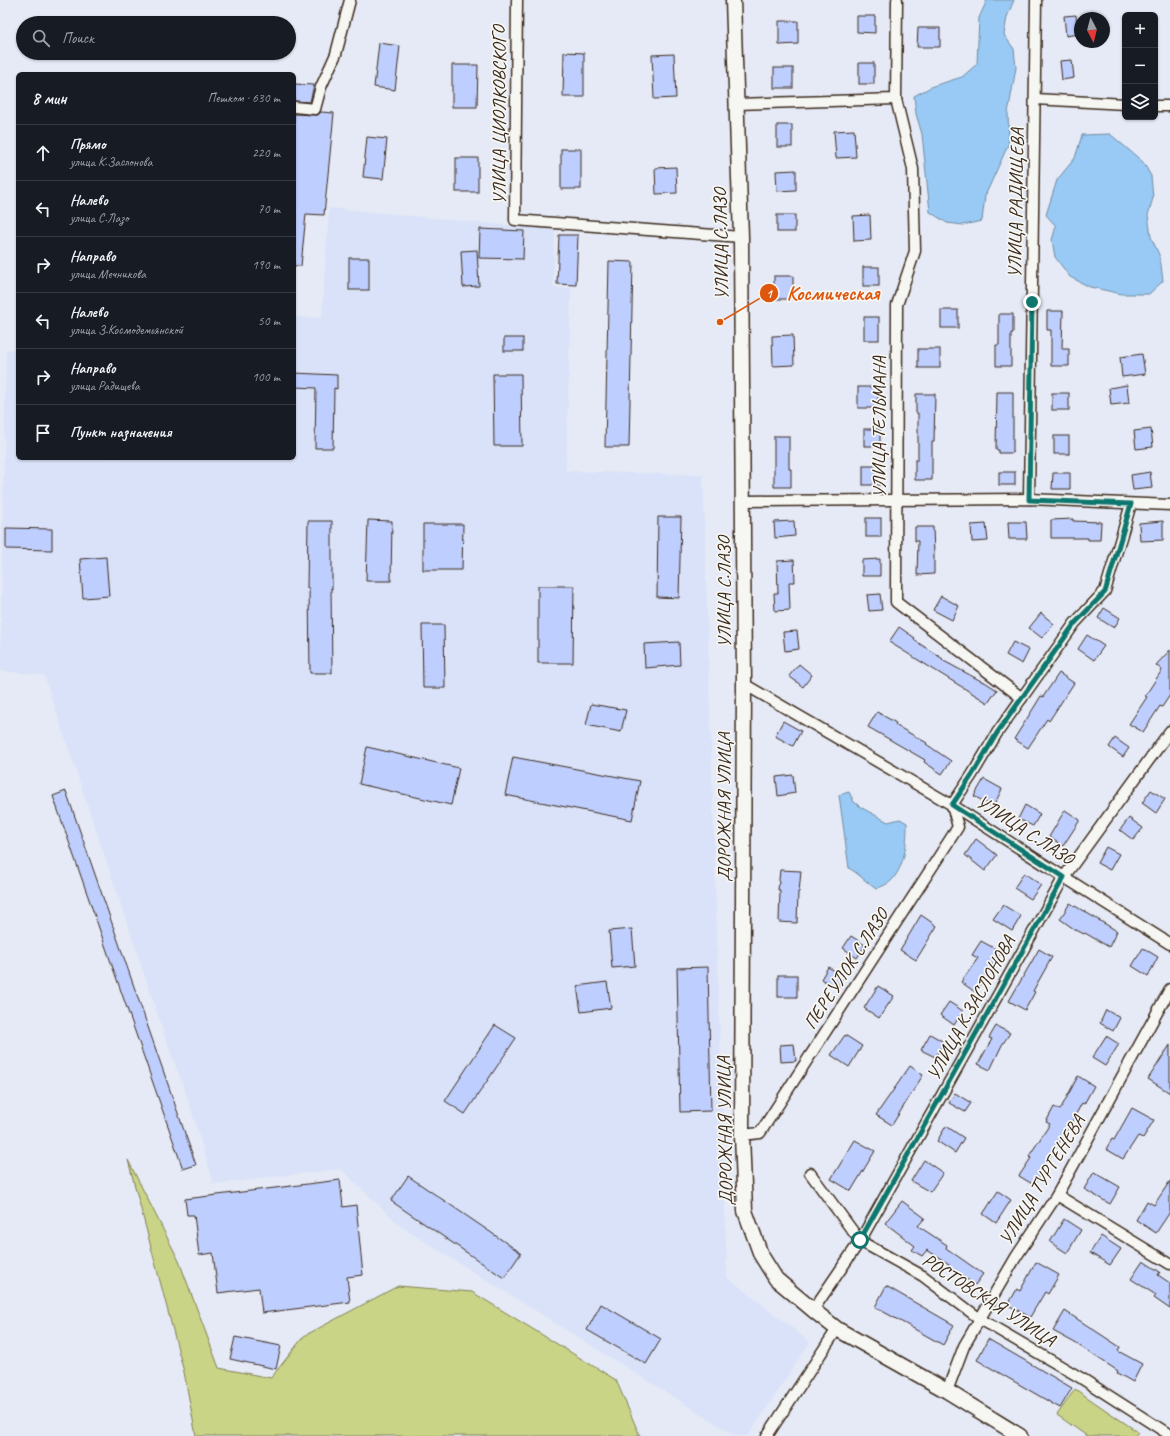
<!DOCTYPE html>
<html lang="ru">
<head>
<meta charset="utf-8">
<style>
	:root { --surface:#171b24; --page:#20242c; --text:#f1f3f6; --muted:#9ea1a6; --line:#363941 }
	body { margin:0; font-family:Caveat,sans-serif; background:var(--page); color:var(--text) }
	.controls { position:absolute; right:12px; top:12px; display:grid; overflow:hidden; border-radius:6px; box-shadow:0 1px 3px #0004 }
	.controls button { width:36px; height:36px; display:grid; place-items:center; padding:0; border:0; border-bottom:1px solid var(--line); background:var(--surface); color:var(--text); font:20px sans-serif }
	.compass { position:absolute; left:1074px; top:12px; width:36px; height:36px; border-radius:50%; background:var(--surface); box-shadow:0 1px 3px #0004; rotate:173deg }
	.stop { position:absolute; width:12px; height:12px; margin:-9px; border:3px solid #0f766e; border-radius:50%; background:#fff }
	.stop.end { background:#0f766e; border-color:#fff; box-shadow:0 1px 4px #0008 }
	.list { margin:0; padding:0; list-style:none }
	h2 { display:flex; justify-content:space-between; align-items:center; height:52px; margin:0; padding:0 16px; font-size:17px }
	h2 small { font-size:13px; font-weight:400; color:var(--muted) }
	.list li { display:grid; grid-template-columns:26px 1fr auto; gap:12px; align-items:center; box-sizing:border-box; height:56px; padding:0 16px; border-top:1px solid var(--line) }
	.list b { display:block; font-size:15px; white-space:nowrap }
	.list p { margin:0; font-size:13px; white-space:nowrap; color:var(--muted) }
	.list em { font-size:13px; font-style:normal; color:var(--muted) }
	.icon { flex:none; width:22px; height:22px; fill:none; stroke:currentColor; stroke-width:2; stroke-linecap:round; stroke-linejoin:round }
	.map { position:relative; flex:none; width:1170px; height:1436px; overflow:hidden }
	.search { position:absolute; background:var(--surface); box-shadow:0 1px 3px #0004; left:16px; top:16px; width:280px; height:44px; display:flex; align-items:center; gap:10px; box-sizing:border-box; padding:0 14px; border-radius:22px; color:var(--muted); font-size:15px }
	.panel { position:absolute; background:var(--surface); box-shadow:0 1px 3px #0004; left:16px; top:72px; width:280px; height:388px; border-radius:6px }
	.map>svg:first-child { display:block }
	.built { fill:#d9e2f8 }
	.green { fill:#c9d487; stroke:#827f52 }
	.water { fill:#98caf5; stroke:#738a9f }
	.building { fill:#becefe; stroke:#3b2a1e }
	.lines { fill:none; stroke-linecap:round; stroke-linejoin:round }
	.street-casing { stroke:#3b2a1e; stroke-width:13 }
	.secondary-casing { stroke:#3b2a1e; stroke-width:17 }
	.street { stroke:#f6f6f2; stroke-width:10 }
	.secondary { stroke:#f6f6f2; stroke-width:14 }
	.route { stroke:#0f766e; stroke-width:5 }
	.labels { text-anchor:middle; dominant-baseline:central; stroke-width:3.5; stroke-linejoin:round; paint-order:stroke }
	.street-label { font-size:19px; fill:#3b2a1e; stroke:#f6f6f2 }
	.leader { fill:none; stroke:#df570d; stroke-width:1.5 }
	.callout-dot { fill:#df570d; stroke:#f6f6f2; stroke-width:1.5 }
	.mark-label { font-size:12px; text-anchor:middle; font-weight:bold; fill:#fff }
	.callout-label { font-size:20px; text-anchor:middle; font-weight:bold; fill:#df570d; stroke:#f6f6f2; stroke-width:3.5; stroke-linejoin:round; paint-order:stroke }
</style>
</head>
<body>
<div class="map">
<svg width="1170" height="1436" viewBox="0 0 1170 1436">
	<rect width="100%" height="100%" fill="#e5eaf6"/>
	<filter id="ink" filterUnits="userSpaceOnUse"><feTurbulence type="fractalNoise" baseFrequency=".025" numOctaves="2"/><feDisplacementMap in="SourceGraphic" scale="8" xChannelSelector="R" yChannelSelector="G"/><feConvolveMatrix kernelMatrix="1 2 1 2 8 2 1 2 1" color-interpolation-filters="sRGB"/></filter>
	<g filter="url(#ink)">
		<path class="built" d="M329,208l226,22 -2,58h18l-5,183 137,4 24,802 83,65 -62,94h-12l-333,-208 -62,-59 -127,15 -27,-88 -17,-45 -126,-376 -44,-4 6,-321 12,-1v109h276v-141l28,1z"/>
		<g class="green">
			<path d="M128,1160l51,101 40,107 52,10 33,-42 94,-50 74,6 144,88 24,56h-444l-12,-64z"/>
			<path d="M1075,1389l63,43 -3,4h-48l-30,-21z"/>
		</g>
		<g class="water">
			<path d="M987,0h27l-7,17 -3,18 10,14 2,19 -8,45 1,30 -24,53 -3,25 -19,4 -16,-2 -17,-11 -8,-78 -6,-20 -2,-18 19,-10 29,-9 15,-13 2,-46z"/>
			<path d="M1110,134l33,28 8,14 2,22 -5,17 3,22 9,20 3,24 -14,13h-27l-32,-7 -20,-10 -15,-20 -3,-17 4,-14 -10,-11 11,-35 18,-22 7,-23z"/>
			<path d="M849,792l5,10 8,6 26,14 12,-3 7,4c0,20 -2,42 -15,57 -3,4 -12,7 -16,9 -10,-7 -17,-15 -27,-21l-10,-73z"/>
		</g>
		<g class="building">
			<path d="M1076,15l2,19 -12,2 -2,-20z"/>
			<path d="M857,16h18v17l-18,-1z"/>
			<path d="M779,21h19v23l-19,1z"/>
			<path d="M918,28h22v19h-23z"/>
			<path d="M379,43l21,3 -5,44 -21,-3z"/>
			<path d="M564,52l20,1v44h-21z"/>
			<path d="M674,54l2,44 -22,1 -2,-44z"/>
			<path d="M1072,60l2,18 -12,2 -2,-19z"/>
			<rect x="859" y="63" width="15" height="21"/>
			<path d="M452,65h26l-1,42h-25z"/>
			<rect x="774" y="68" width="19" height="20"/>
			<path d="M294,84l20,1 -4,17 -16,-1z"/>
			<path d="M321,112l13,1 -10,102 -18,-1 -5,52h-7v-152l21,1h3z"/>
			<rect x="777" y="125" width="15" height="22"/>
			<path d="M854,130l2,27 -20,1 -2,-27z"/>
			<path d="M367,137l20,2 -4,40 -20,-2z"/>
			<rect x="561" y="149" width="20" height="40"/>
			<rect x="456" y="158" width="22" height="34"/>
			<path d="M676,167l1,26 -21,1 -1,-26z"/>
			<path d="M796,170v20l-19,1 -1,-20z"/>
			<rect x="777" y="215" width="18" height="17"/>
			<path d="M870,215l1,25 -17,1 -1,-25z"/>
			<path d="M480,229l44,2 -1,28 -44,-1z"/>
			<path d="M559,235h19l-2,50 -19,-1z"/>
			<path d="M477,250l2,36 -16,1 -2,-36z"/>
			<rect x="349" y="258" width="20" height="32"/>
			<path d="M609,261l24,1 -4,185h-24z"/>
			<rect x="863" y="267" width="16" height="19"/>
			<rect x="774" y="276" width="19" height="23"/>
			<rect x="941" y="310" width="17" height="18"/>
			<path d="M1047,311h16l-1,38h7v17h-18v-36h-4z"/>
			<path d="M999,314h14v19h-2v33h-15v-21h3z"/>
			<rect x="864" y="317" width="15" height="23"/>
			<path d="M793,335l1,30 -21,1 -1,-30z"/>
			<rect x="504" y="338" width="19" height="13"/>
			<rect x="918" y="349" width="22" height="19"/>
			<path d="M1142,354l3,20 -23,3 -2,-20z"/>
			<path d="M294,373l43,2v14l-3,-1 -1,60h-18l1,-60 -22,-1z"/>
			<path d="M493,374h28l1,72h-28z"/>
			<path d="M1127,385l2,18 -18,2 -2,-17z"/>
			<rect x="858" y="387" width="20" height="21"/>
			<path d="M997,392h16v61h-14v-3h-3z"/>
			<rect x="1052" y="393" width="17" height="17"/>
			<path d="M916,394h19l-1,48h-2v38h-17v-20h3v-47h-2z"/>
			<rect x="864" y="429" width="16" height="17"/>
			<path d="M1151,429l2,18 -17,2 -2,-18z"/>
			<path d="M774,436h15v33h2v18h-17z"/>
			<rect x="1054" y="436" width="15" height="18"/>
			<rect x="863" y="466" width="17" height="19"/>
			<rect x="999" y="472" width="16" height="13"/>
			<path d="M1150,472l2,16 -19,2 -2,-15z"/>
			<path d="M1053,473h17v16h-18z"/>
			<path d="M658,517h23l-2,81 -22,-1z"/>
			<rect x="866" y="518" width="15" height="19"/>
			<path d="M1073,519v2l28,1 -1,18h-12v-2h-37v-18z"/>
			<path d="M368,520l24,1 -1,60h-25z"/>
			<path d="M308,521h24v68l-1,-1 1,85h-22l-1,-85h-2z"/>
			<path d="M794,521l1,15 -20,2 -1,-16z"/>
			<path d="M1163,521v19l-23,1 -1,-18z"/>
			<path d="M1008,522h18l1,17h-18z"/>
			<path d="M423,524h40l-1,46h-39z"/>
			<path d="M986,524l2,17 -16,1 -1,-17z"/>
			<path d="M915,527h18l1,27v20l-17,1 1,-34h-3z"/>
			<path d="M6,528l46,1v21l-46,-1z"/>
			<path d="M106,557l3,39 -26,2 -3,-39z"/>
			<path d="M880,559v17h-18v-16z"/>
			<path d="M794,560l1,22h-6l1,28 -15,1 -1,-18h4l-1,-32z"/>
			<path d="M538,586h36l-1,77h-35z"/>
			<path d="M880,594l2,16 -13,1 -2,-16z"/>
			<path d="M941,596l18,10 -7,14 -19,-10z"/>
			<path d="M1104,608l16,10 -6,10 -16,-10z"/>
			<path d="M1041,613l13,11 -12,14 -13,-10z"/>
			<path d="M422,625h22l1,63h-22z"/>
			<path d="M899,627l16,11 -1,2 29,19 -1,1 41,22v-1l14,9 -9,13 -99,-61z"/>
			<path d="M797,631l2,18 -14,2 -2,-19z"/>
			<path d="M1087,635l17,11 -10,14 -16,-11z"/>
			<path d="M679,642l1,23 -35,3 -1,-24z"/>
			<path d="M1013,642l16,8 -7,14 -16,-9z"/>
			<path d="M1170,650v45l-8,12 -2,-1 -17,26 -14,-8 18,-27 -2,-1 17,-26 -6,-5z"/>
			<path d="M799,664l13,11 -9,12 -14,-11z"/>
			<path d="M1059,673l15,10 -25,38 -2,-2 -19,29 -14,-9 19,-30 8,-13 2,1z"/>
			<path d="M591,704l35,6 -5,22 -35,-7z"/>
			<path d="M877,712l19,11 -1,2 32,18 -1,1 25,17 -9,13 -18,-12 1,-2 -57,-33z"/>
			<path d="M783,721l18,10 -8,15 -18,-10z"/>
			<path d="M1115,738l14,10 -6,9 -14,-10z"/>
			<path d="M367,747l92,21 -8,37 -92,-21z"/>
			<path d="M513,757l127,24 -8,39 -127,-25z"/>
			<path d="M793,775l2,18 -17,3 -2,-19z"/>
			<path d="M984,779l18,10 -9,18 -19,-11z"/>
			<path d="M1151,790l14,9 -9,14 -14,-10z"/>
			<path d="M66,791l130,374 -13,4 -130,-373z"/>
			<path d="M1025,805l15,9 -7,12 -15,-7z"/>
			<path d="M1065,810l15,10 -17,26 -14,-9z"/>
			<path d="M1129,818l14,10 -10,12 -13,-10z"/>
			<path d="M976,839l21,16 -12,16 -20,-16z"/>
			<path d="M1106,847l13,7 -9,16 -13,-7z"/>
			<path d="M780,870l21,1 -2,21h-1l-1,31 -18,-1 1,-32h-2z"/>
			<path d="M1024,873l17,12 -10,14 -17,-11z"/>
			<path d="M1070,903l47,28 -8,16 -24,-14 -1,1 -10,-5 -14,-10z"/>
			<path d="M1003,905l18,11 -9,15 -19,-12z"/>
			<path d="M921,915l16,11 -21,34 -16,-10z"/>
			<path d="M632,929l3,37 -23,2 -3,-37z"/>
			<path d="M851,936l14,9 -8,13 -14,-10z"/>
			<path d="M981,941l20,11 -26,40 -14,-10 17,-24 -6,-3z"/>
			<path d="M1143,948l15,9 -10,19 -16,-10z"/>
			<path d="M1039,949l13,8 -19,34 2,1 -10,18 -16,-9z"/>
			<path d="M708,967l3,144 -31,1 -3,-144z"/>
			<path d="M828,967l16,9 -7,13 -16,-10z"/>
			<rect x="778" y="975" width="19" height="22"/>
			<path d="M607,982l4,26 -30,4 -4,-26z"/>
			<path d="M878,986l16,10 -15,22 -15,-10z"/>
			<path d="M949,1002l14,9 -9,14 -14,-10z"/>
			<path d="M1106,1010l14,8 -7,13 -13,-8z"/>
			<path d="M495,1025l21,13 -51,76 -20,-13z"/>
			<path d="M996,1026l14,7 -8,12 -12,25 -12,-6 14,-25 -3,-1z"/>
			<path d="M930,1034l14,8 -9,15 -14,-7z"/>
			<path d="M845,1035l17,11 -13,21 -18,-12z"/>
			<path d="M1106,1036l13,8 -14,22 -13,-8z"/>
			<path d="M794,1044l2,17 -15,1 -1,-17z"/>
			<path d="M1170,1045v48l-22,-14z"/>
			<path d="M910,1066l13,9 -31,50 -16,-10z"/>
			<path d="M1078,1076l16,10 -10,18 -2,-1 -17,31 -26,39 2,1 -7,11 -15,-9 12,-18 -2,-2 21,-32 -4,-2 8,-15 6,3z"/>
			<path d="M955,1093l16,10 -6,9 -16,-9z"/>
			<path d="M1132,1108l22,12 -11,18 -5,-2 -15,23 -17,-10 6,-10 2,1z"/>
			<path d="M946,1126l18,12 -9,15 -18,-12z"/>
			<path d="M855,1140l20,11 -24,40 -20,-12z"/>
			<path d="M924,1160l19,13 -13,19 -19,-11z"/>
			<path d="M1094,1172l26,15 -10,17 -26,-15z"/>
			<path d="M408,1176l113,77 -17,25 -113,-77z"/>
			<path d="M340,1180l3,27 13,-2 7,70 -16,2 3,25 -88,11 -3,-25 -41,5 -5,-40 -14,2 -5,-40h-7l-2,-16z"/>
			<path d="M1170,1181v31l-14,21 -20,-13 11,-19 7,4z"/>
			<path d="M998,1191l13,9 -15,23 -13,-9z"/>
			<path d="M902,1201l23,17 -7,8 29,19 -1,3 37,26 -8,11 -27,-19 1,-2 -22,-14 -5,6 -10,-6 3,-4 -30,-23z"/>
			<path d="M1064,1219l17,11 -14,23 -17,-11z"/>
			<path d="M1101,1236l20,13 -11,16 -20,-12z"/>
			<path d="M1143,1261l17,11 -2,3 12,8v26l-16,-11 2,-3 -25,-16z"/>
			<path d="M1036,1262l23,13 -11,19 -3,-2 -15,25 -22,-12 9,-16 3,2z"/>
			<path d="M886,1286l68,39 -11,20 -68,-38z"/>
			<path d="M601,1304l60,35 -15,25 -59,-34z"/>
			<path d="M1065,1311l55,36 -2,4 24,13 -9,18 -16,-9 1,-2 -43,-28 -22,-12z"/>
			<path d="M235,1337l46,9 -5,23 -46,-10z"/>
			<path d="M988,1339l84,49 -12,20 -83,-48z"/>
		</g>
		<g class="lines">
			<g class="street-casing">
				<g id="street">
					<path d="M517,0l-2,220 226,17"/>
					<path d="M896,99l17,70 2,82 -18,54 -1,297 126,96"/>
					<path d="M1035,99l90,5"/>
					<path d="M737,104l159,-5 1,-99"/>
					<path d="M1155,106h15"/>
					<path d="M294,107l21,2 6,-22 15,-33 14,-54"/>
					<path d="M1029,499l7,-499"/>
					<path d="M743,501l286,-2 141,6"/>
					<path d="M744,684l208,121 112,72 106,67"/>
					<path d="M742,1135l18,-2 198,-306 -6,-22 20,-30 25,-42 78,-110 30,-32 26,-87"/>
					<path d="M810,1173l50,68 63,35 57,43 101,59 89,57"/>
					<path d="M1057,1195l113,69"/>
					<path d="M813,1310l47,-69 204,-364 106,-146"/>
					<path d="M947,1391l17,-45 52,-89 41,-62 113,-206"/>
					<path d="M767,1436l70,-107"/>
				</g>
			</g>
			<g class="secondary-casing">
				<path id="secondary" d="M733,0l8,237 3,447 -2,451 3,76 16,44 15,24 37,31 24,19 110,62 73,45"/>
			</g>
			<use href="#street" class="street"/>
			<use href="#secondary" class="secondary"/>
		</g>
	</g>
	<g class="lines" filter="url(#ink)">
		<path class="route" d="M860,1240l204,-363 -112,-72 20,-30 25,-42 78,-110 30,-31 26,-88 -102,-4 3,-198"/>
	</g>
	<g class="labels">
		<g class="street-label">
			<text transform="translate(499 115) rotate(-90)">УЛИЦА ЦИОЛКОВСКОГО</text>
			<text transform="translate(1016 203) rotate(-89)">УЛИЦА РАДИЩЕВА</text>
			<text transform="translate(721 244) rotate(-91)">УЛИЦА С.ЛАЗО</text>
			<text transform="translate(879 427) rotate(-90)">УЛИЦА ТЕЛЬМАНА</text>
			<text transform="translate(724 592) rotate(-90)">УЛИЦА С.ЛАЗО</text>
			<text transform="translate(724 807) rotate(-90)">ДОРОЖНАЯ УЛИЦА</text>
			<text transform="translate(1025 830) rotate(33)">УЛИЦА С.ЛАЗО</text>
			<text transform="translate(846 969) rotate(-57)">ПЕРЕУЛОК С.ЛАЗО</text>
			<text transform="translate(971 1008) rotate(-61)">УЛИЦА К.ЗАСЛОНОВА</text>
			<text transform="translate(725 1131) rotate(-91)">ДОРОЖНАЯ УЛИЦА</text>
			<text transform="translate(1042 1180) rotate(-59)">УЛИЦА ТУРГЕНЕВА</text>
			<text transform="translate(989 1300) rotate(33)">РОСТОВСКАЯ УЛИЦА</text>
		</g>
	</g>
	<path class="leader" d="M720 322L769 293"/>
	<g class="callout-dot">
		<circle cx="720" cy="322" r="4"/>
		<circle cx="769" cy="293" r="10"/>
	</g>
	<g class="mark-label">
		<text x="769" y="298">1</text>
	</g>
	<g class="callout-label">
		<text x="833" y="300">Космическая</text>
	</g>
</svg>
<div class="controls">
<button>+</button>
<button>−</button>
<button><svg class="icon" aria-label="layers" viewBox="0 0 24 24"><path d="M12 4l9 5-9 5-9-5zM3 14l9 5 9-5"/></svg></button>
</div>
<svg class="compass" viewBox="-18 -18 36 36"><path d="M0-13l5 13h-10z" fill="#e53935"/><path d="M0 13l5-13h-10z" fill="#9ea1a6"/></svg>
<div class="stop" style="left:860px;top:1240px"></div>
<div class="stop end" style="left:1032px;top:302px"></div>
<div class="search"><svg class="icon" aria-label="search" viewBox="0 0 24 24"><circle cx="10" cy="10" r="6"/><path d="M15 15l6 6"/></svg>Поиск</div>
<section class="panel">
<h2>8 мин<small>Пешком · 630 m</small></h2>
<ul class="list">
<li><svg class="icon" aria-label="ahead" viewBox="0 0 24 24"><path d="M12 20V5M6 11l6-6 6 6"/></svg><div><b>Прямо</b><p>улица К.Заслонова</p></div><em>220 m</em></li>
<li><svg class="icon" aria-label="left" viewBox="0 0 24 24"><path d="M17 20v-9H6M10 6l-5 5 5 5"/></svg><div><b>Налево</b><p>улица С.Лазо</p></div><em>70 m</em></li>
<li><svg class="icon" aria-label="right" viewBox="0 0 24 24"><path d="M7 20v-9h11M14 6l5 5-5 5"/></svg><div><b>Направо</b><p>улица Мечникова</p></div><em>190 m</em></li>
<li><svg class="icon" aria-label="left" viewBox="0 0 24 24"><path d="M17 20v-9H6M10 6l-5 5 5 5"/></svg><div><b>Налево</b><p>улица З.Космодемьянской</p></div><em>50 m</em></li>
<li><svg class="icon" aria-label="right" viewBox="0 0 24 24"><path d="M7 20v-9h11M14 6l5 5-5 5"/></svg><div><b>Направо</b><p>улица Радищева</p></div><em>100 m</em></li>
<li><svg class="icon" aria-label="arrive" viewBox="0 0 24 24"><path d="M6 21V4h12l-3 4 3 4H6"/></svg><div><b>Пункт назначения</b></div></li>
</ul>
</section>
</div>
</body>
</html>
